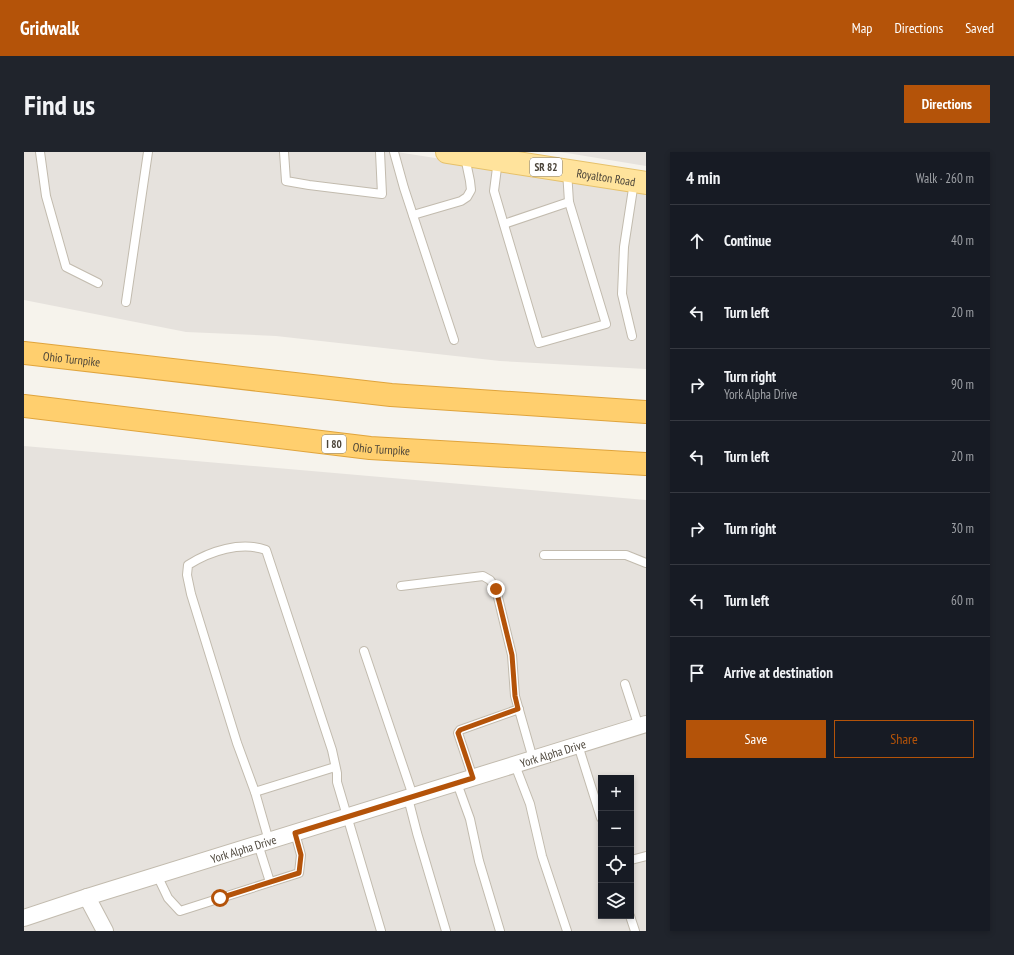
<!DOCTYPE html>
<html lang="en">
<head>
<meta charset="utf-8">
<style>
	:root { --surface:#171b24; --page:#20242c; --text:#f1f3f6; --muted:#9ea1a6; --line:#363941; --accent:#b45309 }
	body { margin:0; font-family:"PT Sans Narrow",sans-serif; background:var(--page); color:var(--text) }
	.controls { position:absolute; right:12px; bottom:12px; display:grid; overflow:hidden; border-radius:0px; box-shadow:0 2px 6px #0003 }
	.controls button { width:36px; height:36px; display:grid; place-items:center; padding:0; border:0; border-bottom:1px solid var(--line); background:var(--surface); color:var(--text); font:20px sans-serif }
	.stop { position:absolute; width:12px; height:12px; margin:-9px; border:3px solid #b45309; border-radius:50%; background:#fff }
	.stop.end { background:#b45309; border-color:#fff; box-shadow:0 1px 4px #0008 }
	.list { margin:0; padding:0; list-style:none }
	h2 { display:flex; justify-content:space-between; align-items:center; height:52px; margin:0; padding:0 16px; font-size:17px }
	h2 small { font-size:13px; font-weight:400; color:var(--muted) }
	.list li { display:grid; grid-template-columns:26px 1fr auto; gap:12px; align-items:center; box-sizing:border-box; height:72px; padding:0 16px; border-top:1px solid var(--line) }
	.list b { display:block; font-size:15px; white-space:nowrap }
	.list p { margin:0; font-size:13px; white-space:nowrap; color:var(--muted) }
	.list em { font-size:13px; font-style:normal; color:var(--muted) }
	.actions { display:flex; gap:8px; padding:12px 16px }
	.actions a { flex:1; padding:9px 0; border:1px solid var(--accent); border-radius:0px; text-align:center; font-size:14px; color:var(--accent) }
	.actions .main { background:var(--accent); color:#fff }
	.icon { flex:none; width:22px; height:22px; fill:none; stroke:currentColor; stroke-width:2; stroke-linecap:round; stroke-linejoin:round }
	.map { position:relative; flex:none; width:622px; height:779px; overflow:hidden; border-radius:0px }
	header { display:flex; align-items:center; gap:24px; box-sizing:border-box; height:56px; padding:0 20px; background:var(--accent); color:#fff }
	header strong { font-size:19px }
	nav { display:flex; gap:22px; margin-inline-start:auto; font-size:14px }
	.intro { display:flex; align-items:center; justify-content:space-between; box-sizing:border-box; height:96px; padding:0 24px }
	h1 { margin:0; font-size:28px }
	.button { padding:10px 18px; border-radius:0px; background:var(--accent); color:#fff; font-size:14px; font-weight:700 }
	main { display:flex; gap:24px; padding:0 24px }
	aside { flex:1; background:var(--surface); border-radius:0px; box-shadow:0 2px 6px #0003 }
	.map>svg:first-child { display:block }
	.industrial { fill:#e6e2dd; fill-rule:evenodd }
	.lines { fill:none; stroke-linecap:round; stroke-linejoin:round }
	.lane-casing { stroke:#c2bbae; stroke-width:10 }
	.street-casing { stroke:#c2bbae; stroke-width:18 }
	.primary-casing { stroke:#e6c16a; stroke-width:24 }
	.highway-casing { stroke:#e0a43c; stroke-width:24 }
	.lane { stroke:#fff; stroke-width:8 }
	.street { stroke:#fff; stroke-width:16 }
	.primary { stroke:#ffe39c; stroke-width:22 }
	.highway { stroke:#ffcf6e; stroke-width:22 }
	.route { stroke:#b45309; stroke-width:5 }
	.labels { text-anchor:middle; dominant-baseline:central; stroke-width:3; stroke-linejoin:round; paint-order:stroke }
	.shield { fill:#fff; stroke:#817c74; stroke-width:1 }
	.shield-label { font-size:11px; font-weight:bold; fill:#4b4439 }
	.street-label { font-size:12px; fill:#4b4439; stroke:#fff }
</style>
</head>
<body>
<header>
<strong>Gridwalk</strong>
<nav><a>Map</a><a>Directions</a><a>Saved</a></nav>
</header>
<div class="intro"><h1>Find us</h1><a class="button">Directions</a></div>
<main>
<div class="map">
<svg width="622" height="779" viewBox="0 0 622 779">
	<rect width="100%" height="100%" fill="#f6f3ec"/>
	<g class="industrial">
		<path d="M0,0h373l249,39v178l-146,-8 -224,-25 -90,-4 -162,-32z"/>
		<path d="M535,0h87v14l-73,-12z"/>
		<path d="M0,294l622,54v431h-622zM577,626h30v138h-30z"/>
	</g>
	<g class="lines">
		<g class="lane-casing">
			<g id="lane">
				<path d="M16,0l6,44 20,71 32,16"/>
				<path d="M260,0l2,29 23,4 73,9 -2,-42"/>
				<path d="M370,0l10,36 50,152"/>
				<path d="M474,8l-4,31 45,152 67,-19 -37,-122 -2,-31"/>
				<path d="M389,63l48,-14 6,-4 4,-7 -1,-9 -5,-24"/>
				<path d="M480,72l65,-22"/>
				<path d="M102,150l22,-150"/>
				<path d="M608,184l-10,-42 2,-47 10,-65"/>
				<path d="M520,403h82l20,8"/>
				<path d="M377,434l82,-10 7,4 6,9 16,66 3,41 18,63"/>
				<path d="M340,499l49,145"/>
				<path d="M601,532l14,43"/>
				<path d="M554,593l23,73"/>
				<path d="M491,613l15,39 12,52 25,75"/>
				<path d="M449,626l-15,-45 2,-3 59,-21"/>
				<path d="M433,631l13,36 9,42 21,70"/>
				<path d="M231,640l80,-25"/>
				<path d="M384,646l9,35 29,98"/>
				<path d="M245,689l-14,-49 -18,-49 -46,-149 -4,-19 1,-10c22,-14 53,-24 78,-15l66,200 5,23v9l44,149"/>
				<path d="M234,692l12,38"/>
				<path d="M607,708l15,-4"/>
				<path d="M133,723l11,23 12,13 119,-38 2,-18 -6,-22"/>
				<path d="M606,764l5,15"/>
			</g>
		</g>
		<g class="street-casing">
			<g id="street">
				<path d="M63,745l18,34"/>
				<path id="s1" d="M0,766l63,-21 559,-173"/>
			</g>
		</g>
		<g class="primary-casing">
			<g id="primary">
				<path id="s2" d="M423,0l199,31"/>
			</g>
		</g>
		<g class="highway-casing">
			<g id="highway">
				<path id="s3" d="M0,201l367,42 255,17"/>
				<path id="s4" d="M0,254l346,42 276,16"/>
			</g>
		</g>
		<use href="#lane" class="lane"/>
		<use href="#street" class="street"/>
		<use href="#primary" class="primary"/>
		<use href="#highway" class="highway"/>
	</g>
	<g class="lines">
		<path class="route" d="M196,746l79,-25 2,-18 -6,-22 178,-55 -15,-45 2,-3 58,-21 -3,-13 -3,-41 -16,-66"/>
	</g>
	<g class="labels">
		<g class="shield">
			<rect x="506" y="6" width="32" height="18" rx="3"/>
			<rect x="298" y="283" width="24" height="18" rx="3"/>
		</g>
		<g class="shield-label">
			<text x="522" y="15">SR 82</text>
			<text x="310" y="292">I 80</text>
		</g>
		<g class="street-label">
			<text stroke="none"><textPath href="#s2" startOffset="161">Royalton Road</textPath></text>
			<text stroke="none"><textPath href="#s3" startOffset="48">Ohio Turnpike</textPath></text>
			<text stroke="none"><textPath href="#s4" startOffset="360">Ohio Turnpike</textPath></text>
			<text stroke="none"><textPath href="#s1" startOffset="554">York Alpha Drive</textPath></text>
			<text stroke="none"><textPath href="#s1" startOffset="230">York Alpha Drive</textPath></text>
		</g>
	</g>
</svg>
<div class="controls">
<button>+</button>
<button>−</button>
<button><svg class="icon" aria-label="locate" viewBox="0 0 24 24"><circle cx="12" cy="12" r="6"/><path d="M12 2v4M12 18v4M2 12h4M18 12h4"/></svg></button>
<button><svg class="icon" aria-label="layers" viewBox="0 0 24 24"><path d="M12 4l9 5-9 5-9-5zM3 14l9 5 9-5"/></svg></button>
</div>
<div class="stop" style="left:196px;top:746px"></div>
<div class="stop end" style="left:472px;top:437px"></div>
</div>
<aside>
<h2>4 min<small>Walk · 260 m</small></h2>
<ul class="list">
<li><svg class="icon" aria-label="ahead" viewBox="0 0 24 24"><path d="M12 20V5M6 11l6-6 6 6"/></svg><div><b>Continue</b></div><em>40 m</em></li>
<li><svg class="icon" aria-label="left" viewBox="0 0 24 24"><path d="M17 20v-9H6M10 6l-5 5 5 5"/></svg><div><b>Turn left</b></div><em>20 m</em></li>
<li><svg class="icon" aria-label="right" viewBox="0 0 24 24"><path d="M7 20v-9h11M14 6l5 5-5 5"/></svg><div><b>Turn right</b><p>York Alpha Drive</p></div><em>90 m</em></li>
<li><svg class="icon" aria-label="left" viewBox="0 0 24 24"><path d="M17 20v-9H6M10 6l-5 5 5 5"/></svg><div><b>Turn left</b></div><em>20 m</em></li>
<li><svg class="icon" aria-label="right" viewBox="0 0 24 24"><path d="M7 20v-9h11M14 6l5 5-5 5"/></svg><div><b>Turn right</b></div><em>30 m</em></li>
<li><svg class="icon" aria-label="left" viewBox="0 0 24 24"><path d="M17 20v-9H6M10 6l-5 5 5 5"/></svg><div><b>Turn left</b></div><em>60 m</em></li>
<li><svg class="icon" aria-label="arrive" viewBox="0 0 24 24"><path d="M6 21V4h12l-3 4 3 4H6"/></svg><div><b>Arrive at destination</b></div></li>
</ul>
<div class="actions"><a class="main">Save</a><a>Share</a></div>
</aside>
</main>
</body>
</html>
